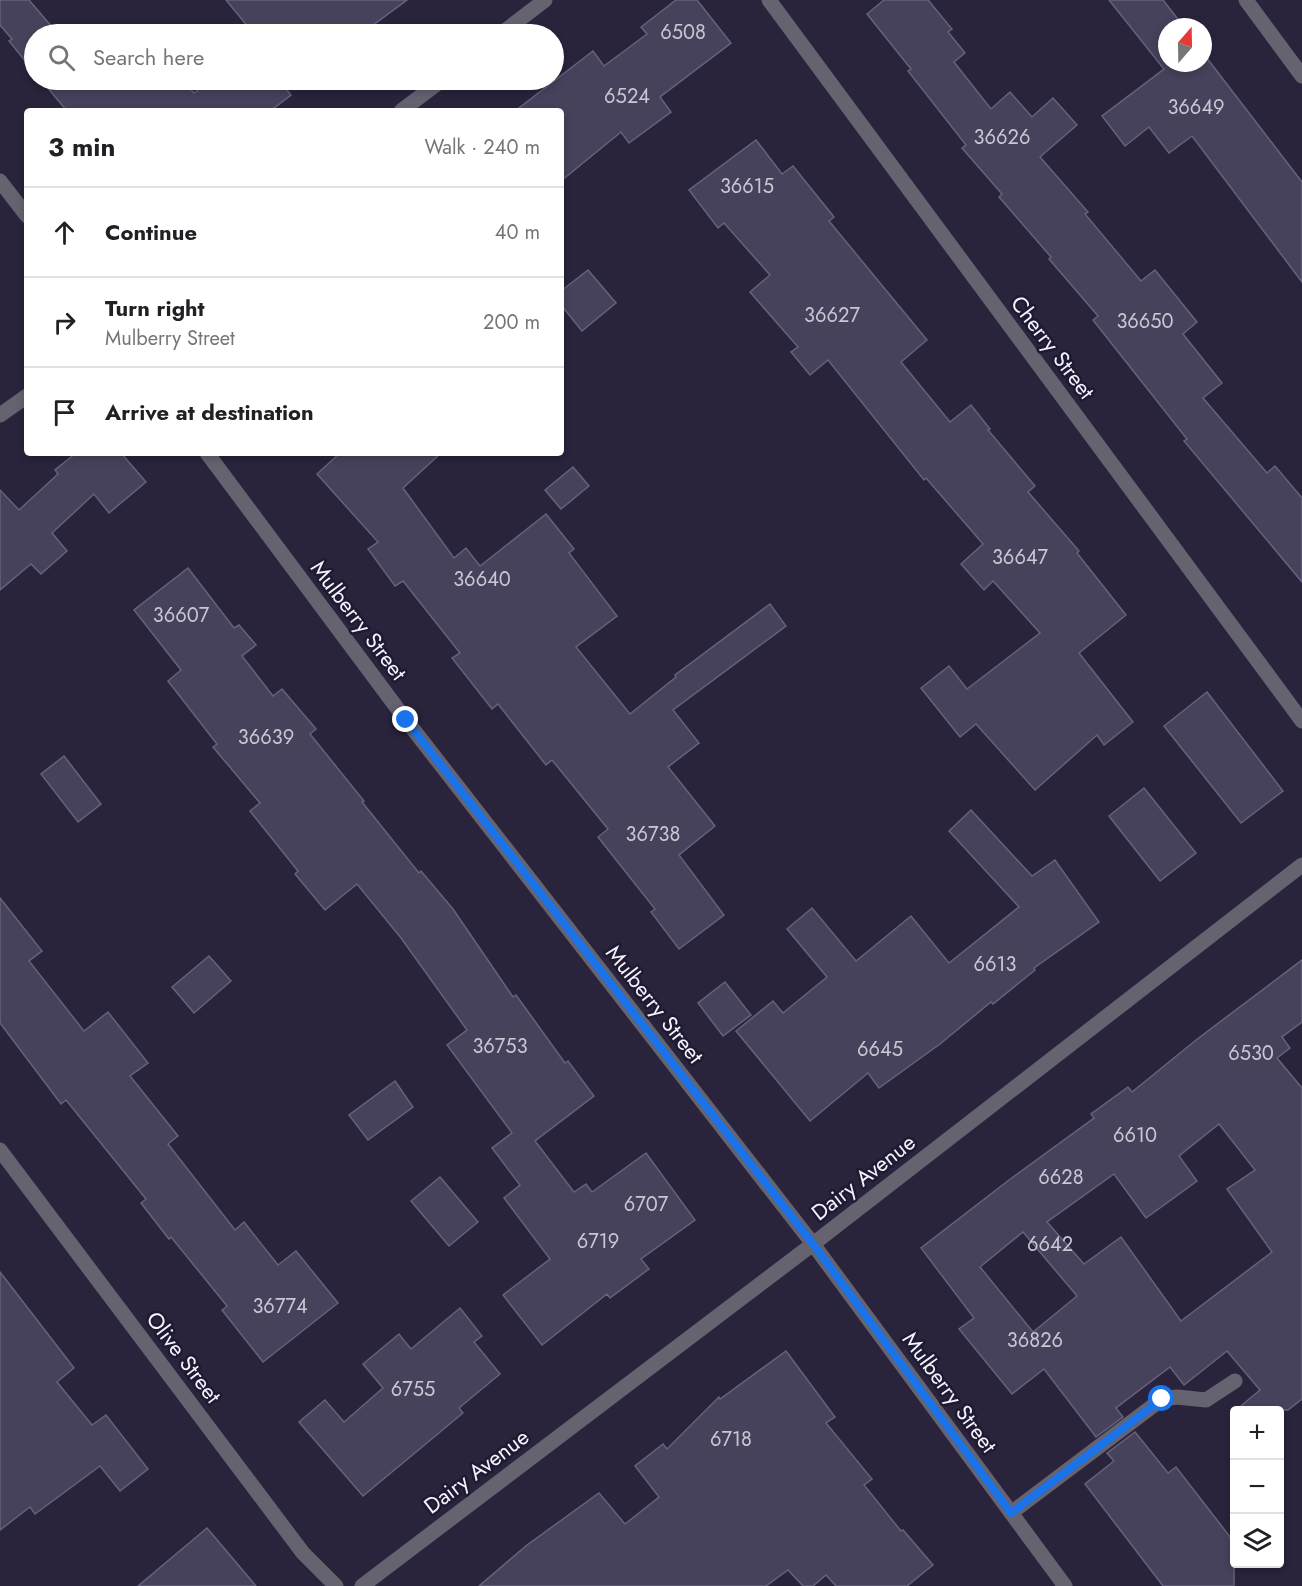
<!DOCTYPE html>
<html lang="en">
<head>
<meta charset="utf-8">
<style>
	:root { --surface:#fff; --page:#f6f6f6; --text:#202124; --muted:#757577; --line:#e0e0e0 }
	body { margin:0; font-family:Jost,sans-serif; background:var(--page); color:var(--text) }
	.controls { position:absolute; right:18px; bottom:18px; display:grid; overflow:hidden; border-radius:6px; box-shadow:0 3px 9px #0003 }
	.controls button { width:54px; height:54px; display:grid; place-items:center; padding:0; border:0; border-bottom:2px solid var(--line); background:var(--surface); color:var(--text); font:30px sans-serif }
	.compass { position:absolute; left:1158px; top:18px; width:54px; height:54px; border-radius:50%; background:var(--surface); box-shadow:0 3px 9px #0003; rotate:20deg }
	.stop { position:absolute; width:18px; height:18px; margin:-14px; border:4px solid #1a73e8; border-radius:50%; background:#fff }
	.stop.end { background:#1a73e8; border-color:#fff; box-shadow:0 2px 6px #0008 }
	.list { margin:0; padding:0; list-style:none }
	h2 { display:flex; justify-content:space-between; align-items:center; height:78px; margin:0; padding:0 24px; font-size:26px }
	h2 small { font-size:20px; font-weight:400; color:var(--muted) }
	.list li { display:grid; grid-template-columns:39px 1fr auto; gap:18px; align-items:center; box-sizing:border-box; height:90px; padding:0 24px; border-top:2px solid var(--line) }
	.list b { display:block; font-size:22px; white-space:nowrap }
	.list p { margin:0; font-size:20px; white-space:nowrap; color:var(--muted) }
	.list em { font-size:20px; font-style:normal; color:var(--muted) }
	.icon { flex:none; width:33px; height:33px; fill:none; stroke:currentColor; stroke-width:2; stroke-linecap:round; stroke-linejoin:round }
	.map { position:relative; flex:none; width:1302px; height:1586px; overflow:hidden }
	.search { position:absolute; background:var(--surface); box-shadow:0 3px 9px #0003; left:24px; top:24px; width:540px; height:66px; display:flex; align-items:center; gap:15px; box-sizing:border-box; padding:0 21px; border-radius:33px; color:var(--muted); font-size:22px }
	.panel { position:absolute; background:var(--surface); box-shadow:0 3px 9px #0003; left:24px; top:108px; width:540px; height:348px; border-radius:6px }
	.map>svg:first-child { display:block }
	.building { fill:#47425c; stroke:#66617e; stroke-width:1.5; fill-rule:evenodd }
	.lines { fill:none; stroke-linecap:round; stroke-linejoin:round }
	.service { stroke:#656370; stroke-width:15 }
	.minor { stroke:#656370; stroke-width:15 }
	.tertiary { stroke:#656370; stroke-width:15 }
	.route { stroke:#1a73e8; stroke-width:8 }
	.labels { text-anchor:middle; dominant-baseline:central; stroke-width:5; stroke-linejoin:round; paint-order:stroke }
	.number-label { font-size:20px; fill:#cac7d5 }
	.street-label { font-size:22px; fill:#f5f3fd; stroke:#1f1a31 }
</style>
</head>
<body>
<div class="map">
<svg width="1302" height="1586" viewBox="0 0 1302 1586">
	<rect width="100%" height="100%" fill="#29233c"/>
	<g class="building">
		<path d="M0,0h29l29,34h-24v38l-25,-31 3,-2 -12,-14z"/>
		<path d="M226,0h181l-46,34h-107z"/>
		<path d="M676,0h21l34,43 -71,54 11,15 -42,31 -8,-11 -60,49v-70h-46l78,-60 11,15 43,-32 -6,-7z"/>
		<path d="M884,0h44l24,29 -4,3 17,21 -11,9 37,47 19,-17 22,25 21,-19 24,27 -37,32 48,55 -3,2 56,67 14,-11 42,52 -14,12 39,49 -19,15 64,75 8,-7 27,32v84l-118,-141 3,-2 -94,-119 5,-4 -49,-57 2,-2 -52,-60 3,-3 -40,-46 4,-3 -58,-74 3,-2 -44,-55z"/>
		<path d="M1109,0h54l21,27h-17v36h36v-10l99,129v100l-110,-146 -23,17 -20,-26 -24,19 -23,-30 62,-47z"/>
		<path d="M41,80h141l12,13 18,-13h67l12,15 -21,16h-203z"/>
		<path d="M756,140l26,34 11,-8 41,51 -5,4 98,119 -26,22 49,60 21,-17 19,24 -2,1 47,56 -7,6 51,59 -2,2 49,62 -47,38 54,69 -29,23 -7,-10 -62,55 -59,-66 -16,13 -39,-49 28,-22 18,23 73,-56 -47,-52 -9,9 -23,-26 22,-20 -57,-66 -2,2 -96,-120 -18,15 -19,-23 7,-5 -48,-55 20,-17 -46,-52 -6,5 -29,-38z"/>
		<path d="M588,270l28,33 -34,28 -21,-26v-14z"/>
		<path d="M76,453h45l25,29 -37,31 -15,-19 -42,39 15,18 -26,23 -10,-10 -31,26v-100l19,20 39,-36 -3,-4z"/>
		<path d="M340,453h101l-38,35 51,70 12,-10 14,18 66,-52 28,35 -5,4 48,63 -41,31 54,67 46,-37 -1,-2 95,-71 16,22 -113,84 26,33 -31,24 47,59 -36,29 45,60 -45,34 -28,-37 4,-3 -57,-72 10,-8 -56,-69 -6,5 -48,-61 -6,5 -40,-51 8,-5 -57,-72 -8,5 -27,-37 10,-7 -61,-68z"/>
		<path d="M573,467l16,19 -28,23 -16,-19z"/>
		<path d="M188,568l46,60 5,-3 17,20 -14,11 31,40 9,-7 34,40 -6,5 54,67 -2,1 57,71 2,-2 32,38 60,88 3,-2 49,68 3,-2 26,35 -59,45 39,51 12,-8 6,8 54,-39 49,67 -54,39 8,10 -39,29 -3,-4 -65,51 -39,-50 47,-36 -46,-61 16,-13 -28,-37 20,-15 -65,-88 20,-15 -66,-92 -44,-54 -32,26 -30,-36 3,-3 -48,-60 10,-8 -47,-56 4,-3 -49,-63 13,-11 -47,-60z"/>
		<path d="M1207,692l76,99 -42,32 -77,-97z"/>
		<path d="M64,756l37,48 -23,18 -37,-48z"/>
		<path d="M1144,788l52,65 -36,28 -51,-65z"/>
		<path d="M971,810l61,66 23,-16 44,62 -65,46 1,2 -42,34 -2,-2 -51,42 -61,44 -11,-15 -58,48 -74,-90 37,-30 10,12 44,-36 -40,-48 25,-21 44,53 55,-45 38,47 70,-56 -70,-76z"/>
		<path d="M0,898l42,53 -13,10 55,70 24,-19 40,51 -18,13 48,60 -10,8 67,86 9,-8 34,43 18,-14 42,52 -75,59 -41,-52 5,-4 -56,-69 -2,2 -28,-36 5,-4 -80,-99 -5,4 -61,-81z"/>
		<path d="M209,956l22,25 -37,32 -22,-26z"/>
		<path d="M1302,960v62l-20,15 8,11 -13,10 25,30v311l-14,11h-52l24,-20 -33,-39 -43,34 -14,-18 -54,41 7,9 -27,20 -52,-68 -32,25 -53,-65 15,-11 -53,-70 88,-68 85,-62 -3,-4 37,-27 4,5 64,-52zM1219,1124l36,46 -28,19 45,63 -91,69 -60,-84 -37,27 -37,-42 67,-48 32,44 51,-37 -18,-25zM1023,1232l54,64 -44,36 -53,-65z"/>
		<path d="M725,982l26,33 -28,21 -25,-33z"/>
		<path d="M395,1081l18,26 -45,33 -19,-25z"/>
		<path d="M440,1177l38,45 -29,24 -38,-45z"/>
		<path d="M0,1272l74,96 -17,14 35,43 14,-10 42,54 -28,22 -20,-25 -65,48 -5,-7 -30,23z"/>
		<path d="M460,1308l22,28 -8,6 26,32 -41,34 4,5 -100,83 -64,-74 26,-22 19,22 39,-34 -20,-24 36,-30 12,15z"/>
		<path d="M786,1351l49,66 -9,6 46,56 -8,6 37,46 2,-1 30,35 -26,21h-71l-10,-11 -13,11h-10l-15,-16 -22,16h-287l48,-41 72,-52 26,31 34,-27 -24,-31 28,-22 4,5 52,-52 1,2z"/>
		<path d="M1135,1432l33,41 8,-6 58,75v44h-71l-78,-102 29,-23 -7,-8z"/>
		<path d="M207,1528l49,58h-118z"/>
	</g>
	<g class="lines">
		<path class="service" d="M1011,1513l151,-114 15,-2 29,3 29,-19"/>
		<g class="minor">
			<path d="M1246,0l56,76"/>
			<path d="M501,34l44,-34"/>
			<path d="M401,111l41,-31"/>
			<path d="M0,181l27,35"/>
			<path d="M0,415l27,-19"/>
			<path d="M207,453l199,267 407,524 252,342"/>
			<path d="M0,1150l303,403 33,33"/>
			<path d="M362,1586l451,-342 489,-379"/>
		</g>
		<path class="tertiary" d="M769,0l533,721"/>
	</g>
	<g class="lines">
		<path class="route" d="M406,720l407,524 198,269 151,-114"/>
	</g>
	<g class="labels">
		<g class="number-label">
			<text x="683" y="32">6508</text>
			<text x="627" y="96">6524</text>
			<text x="1196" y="107">36649</text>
			<text x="1002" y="137">36626</text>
			<text x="747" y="186">36615</text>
			<text x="832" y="315">36627</text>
			<text x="1145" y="321">36650</text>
			<text x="1020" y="557">36647</text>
			<text x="482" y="579">36640</text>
			<text x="181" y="615">36607</text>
			<text x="266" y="737">36639</text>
			<text x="653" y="834">36738</text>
			<text x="995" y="964">6613</text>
			<text x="500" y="1046">36753</text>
			<text x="880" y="1049">6645</text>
			<text x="1251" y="1053">6530</text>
			<text x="1135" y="1135">6610</text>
			<text x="1061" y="1177">6628</text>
			<text x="646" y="1204">6707</text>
			<text x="598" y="1241">6719</text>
			<text x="1050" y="1244">6642</text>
			<text x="280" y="1306">36774</text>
			<text x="1035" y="1340">36826</text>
			<text x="413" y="1389">6755</text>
			<text x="731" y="1439">6718</text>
		</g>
		<g class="street-label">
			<text transform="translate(1053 347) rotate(53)">Cherry Street</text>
			<text transform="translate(359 620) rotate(53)">Mulberry Street</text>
			<text transform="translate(655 1004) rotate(52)">Mulberry Street</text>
			<text transform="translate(863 1177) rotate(-38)">Dairy Avenue</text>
			<text transform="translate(184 1357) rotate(53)">Olive Street</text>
			<text transform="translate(950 1392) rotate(54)">Mulberry Street</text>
			<text transform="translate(476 1471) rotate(-37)">Dairy Avenue</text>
		</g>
	</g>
</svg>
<div class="controls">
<button>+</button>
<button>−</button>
<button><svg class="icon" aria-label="layers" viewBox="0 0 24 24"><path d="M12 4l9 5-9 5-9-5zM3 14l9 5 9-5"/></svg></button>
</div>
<svg class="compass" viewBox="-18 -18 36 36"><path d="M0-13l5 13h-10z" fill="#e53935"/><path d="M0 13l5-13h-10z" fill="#757577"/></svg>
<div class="stop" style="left:1162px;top:1399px"></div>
<div class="stop end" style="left:406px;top:720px"></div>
<div class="search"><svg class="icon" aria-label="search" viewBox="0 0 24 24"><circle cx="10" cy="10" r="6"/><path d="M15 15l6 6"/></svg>Search here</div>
<section class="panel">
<h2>3 min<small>Walk · 240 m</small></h2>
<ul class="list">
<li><svg class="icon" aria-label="ahead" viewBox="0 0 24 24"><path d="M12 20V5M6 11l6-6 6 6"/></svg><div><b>Continue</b></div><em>40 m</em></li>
<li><svg class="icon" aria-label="right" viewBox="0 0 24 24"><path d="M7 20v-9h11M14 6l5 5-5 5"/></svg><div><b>Turn right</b><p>Mulberry Street</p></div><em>200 m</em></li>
<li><svg class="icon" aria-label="arrive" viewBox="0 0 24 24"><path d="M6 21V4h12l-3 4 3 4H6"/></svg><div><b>Arrive at destination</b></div></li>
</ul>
</section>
</div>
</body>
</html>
